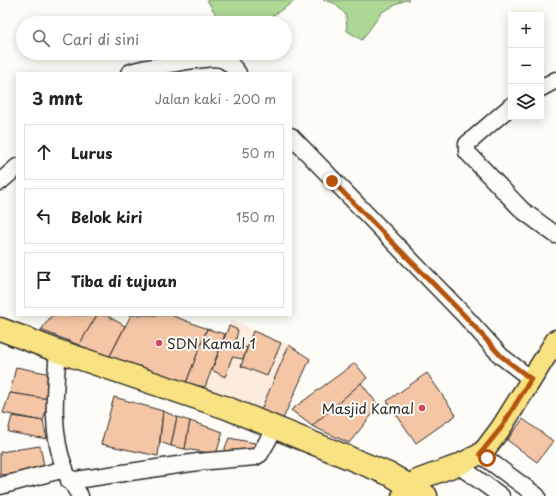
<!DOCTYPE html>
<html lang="id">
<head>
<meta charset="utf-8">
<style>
	:root { --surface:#fff; --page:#f2f2f2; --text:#222; --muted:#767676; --line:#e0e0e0 }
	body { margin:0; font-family:"Playpen Sans",sans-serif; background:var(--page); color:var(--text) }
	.controls { position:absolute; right:12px; top:12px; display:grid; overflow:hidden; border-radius:0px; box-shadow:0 2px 10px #0003 }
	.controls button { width:36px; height:36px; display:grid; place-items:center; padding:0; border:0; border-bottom:1px solid var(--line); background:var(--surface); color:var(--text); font:20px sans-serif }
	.stop { position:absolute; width:12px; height:12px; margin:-9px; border:3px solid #b45309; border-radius:50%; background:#fff }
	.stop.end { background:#b45309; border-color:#fff; box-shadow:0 1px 4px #0008 }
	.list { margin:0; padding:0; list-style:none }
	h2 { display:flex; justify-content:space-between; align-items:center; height:52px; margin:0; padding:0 16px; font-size:17px }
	h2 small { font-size:13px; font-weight:400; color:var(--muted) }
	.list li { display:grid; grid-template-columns:26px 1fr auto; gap:12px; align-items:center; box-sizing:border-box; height:56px; margin:0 8px 8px; padding:0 8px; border:1px solid var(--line); border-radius:0px }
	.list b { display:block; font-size:15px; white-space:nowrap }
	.list em { font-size:13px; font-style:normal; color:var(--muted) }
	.icon { flex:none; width:22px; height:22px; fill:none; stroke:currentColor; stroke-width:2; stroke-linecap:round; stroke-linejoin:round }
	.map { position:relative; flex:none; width:556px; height:496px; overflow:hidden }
	.search { position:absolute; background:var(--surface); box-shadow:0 2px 10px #0003; left:16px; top:16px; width:276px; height:44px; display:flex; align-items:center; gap:10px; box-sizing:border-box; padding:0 14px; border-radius:22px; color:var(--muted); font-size:15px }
	.panel { position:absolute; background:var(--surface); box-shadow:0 2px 10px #0003; left:16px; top:72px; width:276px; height:244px; border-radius:0px }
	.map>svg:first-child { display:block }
	.built { fill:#fbecde }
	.green { fill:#add795; stroke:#6c8160 }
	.building { fill:#f5c6a5; stroke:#2b2b2b }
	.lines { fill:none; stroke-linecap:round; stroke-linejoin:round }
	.minor-casing { stroke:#2b2b2b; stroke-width:19 }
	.major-casing { stroke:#2b2b2b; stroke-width:23 }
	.highway-casing { stroke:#2b2b2b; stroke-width:25 }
	.minor { stroke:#fdfcf7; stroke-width:16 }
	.major { stroke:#f8e281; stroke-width:20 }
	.highway { stroke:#f8e281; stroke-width:22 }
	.route { stroke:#b45309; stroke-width:5 }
	.poi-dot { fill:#d1495b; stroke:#fdfcf7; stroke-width:1.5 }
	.labels { text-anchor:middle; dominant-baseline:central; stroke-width:4; stroke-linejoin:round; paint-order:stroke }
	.poi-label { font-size:14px; fill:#2b2b2b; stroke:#fdfcf7; text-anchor:start }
</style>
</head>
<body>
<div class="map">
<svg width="556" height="496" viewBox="0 0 556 496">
	<rect width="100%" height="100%" fill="#fdfcf7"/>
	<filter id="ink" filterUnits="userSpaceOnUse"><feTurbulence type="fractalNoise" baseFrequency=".025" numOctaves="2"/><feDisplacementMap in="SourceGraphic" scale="8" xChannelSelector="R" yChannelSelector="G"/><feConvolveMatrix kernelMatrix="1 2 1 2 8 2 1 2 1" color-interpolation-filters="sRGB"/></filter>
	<g filter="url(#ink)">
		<path class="built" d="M231,320l58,25 -29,67 -55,-25z"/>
		<g class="green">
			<path d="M207,0h89l-34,23h-41z"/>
			<path d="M323,0h86h-4l-23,12 -20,28 -15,-9 -1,-16 -12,-12z"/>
		</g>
		<g class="building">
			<path d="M52,315h45l-18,30 -38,-15z"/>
			<path d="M97,315h9l19,11 -16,32 -30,-13z"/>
			<path d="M131,315h40l36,14 -21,54 -77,-25z"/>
			<path d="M229,326l9,4 -3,13 12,5 -4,11 -11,-2 -7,20 -13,-7z"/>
			<path d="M207,329l18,5 -20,53 -19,-4z"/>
			<path d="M253,331l28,12 -14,33 -26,-10z"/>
			<path d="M289,345l21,14 -28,62 -22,-9z"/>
			<path d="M355,363l12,15 -55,48 -21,-16z"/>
			<path d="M16,367l35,7 -2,25 -39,-6z"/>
			<path d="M427,373l29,42 -40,28 -29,-42z"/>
			<path d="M361,383l18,23 -30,37 -37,-17z"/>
			<path d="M10,393l39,6 -6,22 -40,-8z"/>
			<path d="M114,397l49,14 -5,45 -57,-12z"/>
			<path d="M163,411l14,6 -6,29 -11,-4z"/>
			<path d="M12,416l31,5 4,18 -39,-7z"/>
			<path d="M177,417l13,4 -5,28 -14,-3z"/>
			<path d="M523,419l30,22 -16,21 -30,-22z"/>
			<path d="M190,421l33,11 -7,22 -31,-5z"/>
			<path d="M229,438l26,5 -1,6 -31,4z"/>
			<path d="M40,446l5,24 -45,5v-23z"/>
		</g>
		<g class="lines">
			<g class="minor-casing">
				<g id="minor">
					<path d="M129,73c11,-5 82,-17 92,-14 8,2 12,8 17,14"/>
					<path d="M541,88l15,-8"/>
					<path d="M511,106l-44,38v8l55,58 34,25"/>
					<path d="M291,136l173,179 37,41 30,23"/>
					<path d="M0,182l17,-15"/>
					<path d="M480,454l57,42"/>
					<path d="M458,465l43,31"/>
					<path d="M66,473l14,23"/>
					<path d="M69,481l129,-19 57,-5 5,-3 15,-26"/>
					<path d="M0,486l65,-17c-15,-36 -10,-80 -7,-118"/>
				</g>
			</g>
			<g class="major-casing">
				<path id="major" d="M402,496l15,-16 41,-15 22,-11 6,-6 15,-20 55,-88"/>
			</g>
			<g class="highway-casing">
				<path id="highway" d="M0,329l58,22 169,57 164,67 35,21"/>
			</g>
			<use href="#minor" class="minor"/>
			<use href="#major" class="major"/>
			<use href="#highway" class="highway"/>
		</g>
	</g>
	<g class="lines" filter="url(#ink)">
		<path class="route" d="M332,181l132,134 37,41 30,23 -30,49 -21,26 7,4"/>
	</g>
	<g class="poi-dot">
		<circle cx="159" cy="343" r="4"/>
		<circle cx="422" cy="408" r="4"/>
	</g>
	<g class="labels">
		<g class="poi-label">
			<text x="167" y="343">SDN Kamal 1</text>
			<text x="414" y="408" text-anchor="end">Masjid Kamal</text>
		</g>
	</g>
</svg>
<div class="controls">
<button>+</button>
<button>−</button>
<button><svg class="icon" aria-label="layers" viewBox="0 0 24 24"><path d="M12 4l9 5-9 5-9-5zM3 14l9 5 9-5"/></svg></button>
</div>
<div class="stop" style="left:487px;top:458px"></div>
<div class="stop end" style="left:332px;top:181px"></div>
<div class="search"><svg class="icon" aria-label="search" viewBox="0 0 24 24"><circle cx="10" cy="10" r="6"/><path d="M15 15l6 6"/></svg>Cari di sini</div>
<section class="panel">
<h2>3 mnt<small>Jalan kaki · 200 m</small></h2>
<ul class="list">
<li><svg class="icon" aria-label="ahead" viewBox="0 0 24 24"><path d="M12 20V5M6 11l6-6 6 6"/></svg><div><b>Lurus</b></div><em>50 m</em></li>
<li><svg class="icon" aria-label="left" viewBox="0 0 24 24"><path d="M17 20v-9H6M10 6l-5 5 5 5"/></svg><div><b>Belok kiri</b></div><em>150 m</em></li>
<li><svg class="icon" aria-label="arrive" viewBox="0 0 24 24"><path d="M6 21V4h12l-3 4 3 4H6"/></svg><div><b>Tiba di tujuan</b></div></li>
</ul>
</section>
</div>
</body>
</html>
